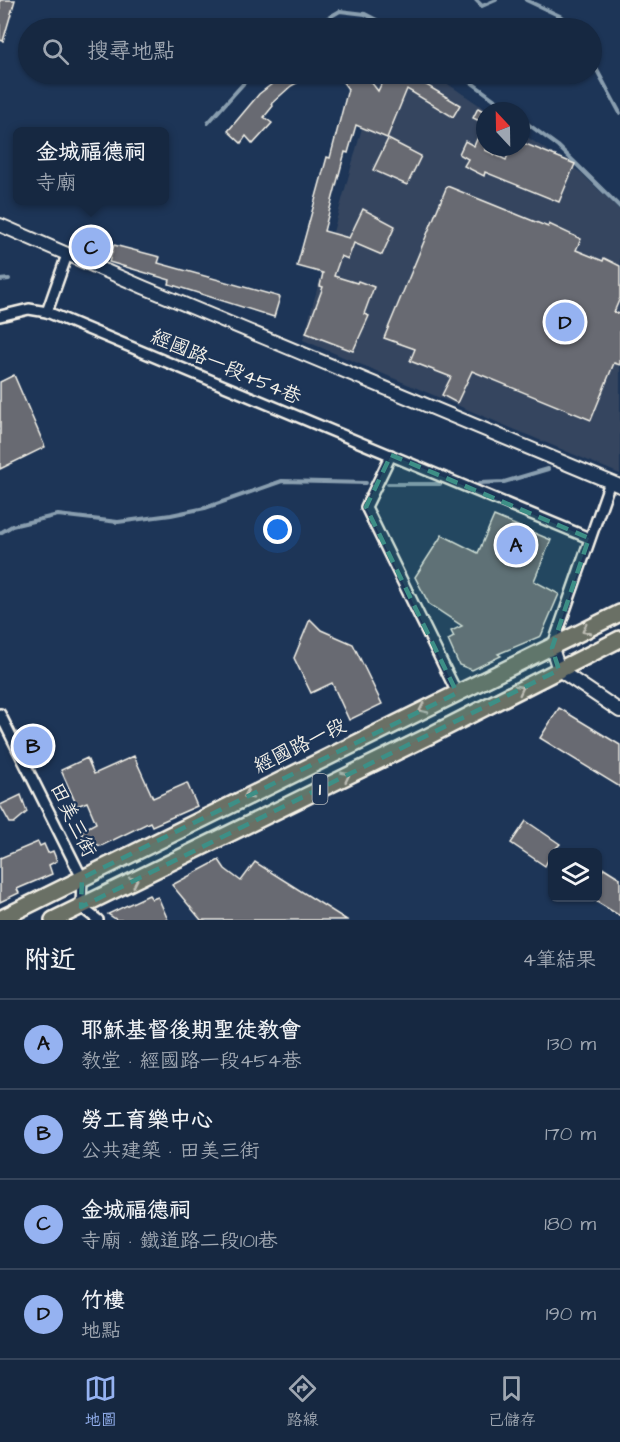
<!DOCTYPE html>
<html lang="zh-TW">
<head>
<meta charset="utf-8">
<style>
	:root { --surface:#162841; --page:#23344c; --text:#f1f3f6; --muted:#9ea6b1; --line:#35445a; --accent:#95b2f1 }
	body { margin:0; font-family:"Architects Daughter","LXGW WenKai TC",sans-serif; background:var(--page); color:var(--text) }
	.controls { position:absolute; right:18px; bottom:18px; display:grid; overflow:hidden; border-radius:9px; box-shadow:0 2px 4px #0004 }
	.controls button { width:54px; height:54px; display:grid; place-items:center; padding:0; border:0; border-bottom:2px solid var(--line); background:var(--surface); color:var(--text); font:30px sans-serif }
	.compass { position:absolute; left:476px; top:102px; width:54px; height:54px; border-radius:50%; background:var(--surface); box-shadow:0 2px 4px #0004; rotate:338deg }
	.you { position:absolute; left:278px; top:530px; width:21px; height:21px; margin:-15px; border:4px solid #fff; border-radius:50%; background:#1a73e8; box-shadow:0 0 0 9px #1a73e833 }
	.badge { display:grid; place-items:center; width:39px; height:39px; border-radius:50%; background:var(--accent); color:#111; font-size:20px; font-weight:700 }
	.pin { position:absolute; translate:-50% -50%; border:3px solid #fff; box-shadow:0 2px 6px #0006 }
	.popup { position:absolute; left:13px; top:127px; width:156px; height:78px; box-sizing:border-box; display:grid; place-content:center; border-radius:9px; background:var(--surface); filter:drop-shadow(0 2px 4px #0005); font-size:20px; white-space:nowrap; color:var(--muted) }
	.popup b { font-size:22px; color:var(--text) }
	.popup::after { content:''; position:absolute; left:50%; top:100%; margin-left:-12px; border:12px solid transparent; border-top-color:var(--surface) }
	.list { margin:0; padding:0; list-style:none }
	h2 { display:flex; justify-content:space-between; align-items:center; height:78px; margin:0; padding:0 24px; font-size:26px }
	h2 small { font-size:20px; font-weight:400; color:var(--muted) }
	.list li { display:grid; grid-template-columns:39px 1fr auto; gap:18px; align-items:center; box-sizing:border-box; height:90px; padding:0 24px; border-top:2px solid var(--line) }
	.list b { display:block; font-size:22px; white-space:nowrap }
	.list p { margin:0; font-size:20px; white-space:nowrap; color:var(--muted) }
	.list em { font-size:20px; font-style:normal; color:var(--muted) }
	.icon { flex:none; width:33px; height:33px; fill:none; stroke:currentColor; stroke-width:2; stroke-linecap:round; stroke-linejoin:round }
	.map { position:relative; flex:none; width:620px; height:920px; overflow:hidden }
	.search { position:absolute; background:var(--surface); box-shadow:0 2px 4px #0004; left:18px; right:18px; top:18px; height:66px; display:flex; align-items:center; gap:15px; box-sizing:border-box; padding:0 21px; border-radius:33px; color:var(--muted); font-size:22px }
	.sheet { height:438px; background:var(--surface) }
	nav { display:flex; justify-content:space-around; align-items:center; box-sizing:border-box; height:84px; border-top:2px solid var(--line); background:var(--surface); font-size:16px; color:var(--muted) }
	nav a { display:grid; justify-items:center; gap:3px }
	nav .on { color:var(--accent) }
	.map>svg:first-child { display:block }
	.built { fill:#34455f }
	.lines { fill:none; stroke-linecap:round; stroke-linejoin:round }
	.stream { stroke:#899eaf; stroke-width:4 }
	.building { fill:#686b72; stroke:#f4f1e8; stroke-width:1.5 }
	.minor-casing { stroke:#f4f1e8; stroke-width:14 }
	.tertiary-casing { stroke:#f4f1e8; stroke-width:16 }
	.primary-casing { stroke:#f4f1e8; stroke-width:20 }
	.minor { stroke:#1d3557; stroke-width:9 }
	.tertiary { stroke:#1d3557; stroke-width:12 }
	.primary { stroke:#6b7065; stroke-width:15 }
	.oneway { stroke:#bdbdb4 }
	.marked { fill:#3d8f86; fill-opacity:0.2; stroke:#3d8f86; stroke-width:4.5; stroke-dasharray:12 8; stroke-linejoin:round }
	.labels { text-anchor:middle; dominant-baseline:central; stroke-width:4.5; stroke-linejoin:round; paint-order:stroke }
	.shield { fill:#1d3557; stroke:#b4b9bc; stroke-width:1.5 }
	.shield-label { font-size:18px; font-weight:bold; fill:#f4f1e8 }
	.street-label { font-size:20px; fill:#f4f1e8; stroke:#1d3557 }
</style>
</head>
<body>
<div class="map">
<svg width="620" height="920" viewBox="0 0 620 920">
	<rect width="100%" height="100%" fill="#1d3557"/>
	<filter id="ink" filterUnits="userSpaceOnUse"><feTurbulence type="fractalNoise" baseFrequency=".0167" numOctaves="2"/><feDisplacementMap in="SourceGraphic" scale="12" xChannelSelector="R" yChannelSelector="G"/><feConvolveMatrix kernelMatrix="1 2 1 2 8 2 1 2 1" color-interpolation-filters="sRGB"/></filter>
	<g filter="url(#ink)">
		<path class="built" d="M377,74h56l55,37h-3v36h36v-14l59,39 40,38v264l-317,-134z"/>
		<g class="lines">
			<g class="stream">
				<path d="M476,0l6,6 14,-6"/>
				<path d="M526,0l34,16 15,12"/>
				<path d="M311,28l29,-17 25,3 27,14"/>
				<path d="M592,61l28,52"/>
				<path d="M460,74l50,37"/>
				<path d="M521,119l37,27 62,61"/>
				<path d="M208,123l44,-49"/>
				<path d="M0,280l9,-1"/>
				<path d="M479,483l25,-1 44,-13"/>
				<path d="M388,484h52"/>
				<path d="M0,533l12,-7 46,-11 60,7 53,-7 34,-7 77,-27 84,2"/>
			</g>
		</g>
		<g class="building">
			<path d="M0,0h15l-12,41 -3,-1z"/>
			<path d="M285,74h28l-22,12 -20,18 2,2 -9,11 8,6 -19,21 -7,-8 -5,7 -13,-12 31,-37z"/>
			<path d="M337,74h28l13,17 8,-17h22l52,31 -7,12 -46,-28 -20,49 -31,-13 -8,28 -3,-1 -21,79 25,7 14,-29 32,17 -13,29 -28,-12 -6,16 -7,-3 -7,20 23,7 1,-2 16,6 -10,27 5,2 -16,35 -47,-18 17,-46 -3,-1 3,-13 -26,-7 30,-109 3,1 18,-69z"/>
			<path d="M478,108l7,4v38l21,10 5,-13h10v-5l54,22 -16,38 -74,-30 -1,4 -20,-10 4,-7 -9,-5 6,-13 9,5 10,-23 -11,-5z"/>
			<path d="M388,139l33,17 -14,29 -34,-15z"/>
			<path d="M447,186l101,41 1,-3 32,15 -5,11 27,11 1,-3 16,8v32l-6,14 6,2v51l-6,-2 -23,57 -119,-49 -15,32 -15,-8 9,-18 -41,-16 5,-12 -31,-11z"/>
			<path d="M114,245l46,12 -2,6 122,34 -6,20 -105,-33 1,-4 -61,-18z"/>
			<path d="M14,375l31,72 -45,22v-87z"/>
			<path d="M494,516l57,24 -17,41 25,13 -18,42 -43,18 3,2 -29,14 -13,-5 -11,-25 6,-3 -3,-6 11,-5 -33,-22 -14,-27 27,-42 36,18z"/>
			<path d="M310,619l11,11 32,14 29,60 -33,16 -17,-37 -21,10 -17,-35z"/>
			<path d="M559,708l61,37v42l-80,-49z"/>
			<path d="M134,756l19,42 34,-15 10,23 -45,20 -2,-4 -49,24 -15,-5 -5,-10 15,-8 -9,-21 -10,4 -16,-36 26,-12 7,16z"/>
			<path d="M21,795l6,17 -13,11h-4l-10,-18z"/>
			<path d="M526,821l34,23 -8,8 -7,14 -34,-23z"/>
			<path d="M38,842l2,4 4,-2 4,9 5,-2 4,10 -8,4 3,9 -35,15 2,4 -19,9v-44z"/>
			<path d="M219,860l6,9 16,12 14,-19 92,58h-146l-29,-35z"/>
			<path d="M604,868l16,10v38l-23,-14v-23z"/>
			<path d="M149,895l3,4 6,-2 10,23h-51l-9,-6z"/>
		</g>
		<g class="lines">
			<g class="minor-casing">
				<g id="minor">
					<path d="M47,312l20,-57"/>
					<path d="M0,316l29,-7 18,3 542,226"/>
					<path d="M391,455l-25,52 91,186"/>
					<path d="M552,648l58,-166"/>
					<path d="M0,714l82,164 -1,29 17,13"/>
				</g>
			</g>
			<g class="tertiary-casing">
				<g id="tertiary">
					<path d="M0,225l143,62 477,199"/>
					<path d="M552,648l7,22 61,41"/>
				</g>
			</g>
			<g class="primary-casing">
				<g id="primary">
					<path d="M0,919l620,-306"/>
					<path d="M53,920l376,-184 191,-97"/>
				</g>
			</g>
			<use href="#minor" class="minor"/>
			<use href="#tertiary" class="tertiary"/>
			<use href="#primary" class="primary"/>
		</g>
		<defs><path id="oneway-chevron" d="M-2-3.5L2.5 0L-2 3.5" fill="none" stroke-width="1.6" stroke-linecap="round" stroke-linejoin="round" transform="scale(1.5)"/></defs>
		<g class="oneway">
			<use href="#oneway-chevron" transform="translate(586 630) rotate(153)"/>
			<use href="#oneway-chevron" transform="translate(520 689) rotate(-27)"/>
			<use href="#oneway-chevron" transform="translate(423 709) rotate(154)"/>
			<use href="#oneway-chevron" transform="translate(346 776) rotate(-26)"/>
			<use href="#oneway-chevron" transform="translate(248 795) rotate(154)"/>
			<use href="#oneway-chevron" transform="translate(134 881) rotate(-26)"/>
		</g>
	</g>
	<path class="marked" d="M391,455l198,83 -37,110 7,22 -478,237 1,-29 375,-185 -91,-186z"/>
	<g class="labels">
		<rect class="shield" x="312.5" y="774" width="15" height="30" rx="4.5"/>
		<g class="shield-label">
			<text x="320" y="789">1</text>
		</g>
		<g class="street-label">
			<text transform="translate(226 367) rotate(23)">經國路一段454巷</text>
			<text transform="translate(300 746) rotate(-26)">經國路一段</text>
			<text transform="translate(73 820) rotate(64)">田美三街</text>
		</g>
	</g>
</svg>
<div class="controls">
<button><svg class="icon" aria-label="layers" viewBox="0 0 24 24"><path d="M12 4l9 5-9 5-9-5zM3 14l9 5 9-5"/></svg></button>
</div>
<svg class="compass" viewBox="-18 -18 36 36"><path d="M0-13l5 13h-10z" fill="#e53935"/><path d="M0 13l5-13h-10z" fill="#9ea6b1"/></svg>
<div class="you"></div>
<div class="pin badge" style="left:516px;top:545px">A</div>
<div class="pin badge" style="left:33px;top:746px">B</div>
<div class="pin badge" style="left:91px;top:247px">C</div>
<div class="popup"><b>金城福德祠</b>寺廟</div>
<div class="pin badge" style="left:565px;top:322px">D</div>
<div class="search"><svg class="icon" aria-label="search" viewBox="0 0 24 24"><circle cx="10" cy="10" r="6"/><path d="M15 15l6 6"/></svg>搜尋地點</div>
</div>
<section class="sheet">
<h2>附近<small>4筆結果</small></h2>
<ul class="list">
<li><span class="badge">A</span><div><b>耶穌基督後期聖徒教會</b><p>教堂 · 經國路一段454巷</p></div><em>130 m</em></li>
<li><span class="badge">B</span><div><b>勞工育樂中心</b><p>公共建築 · 田美三街</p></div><em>170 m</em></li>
<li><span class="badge">C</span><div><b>金城福德祠</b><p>寺廟 · 鐵道路二段101巷</p></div><em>180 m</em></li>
<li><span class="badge">D</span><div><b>竹樓</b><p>地點</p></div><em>190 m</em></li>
</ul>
</section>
<nav>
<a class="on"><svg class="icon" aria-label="map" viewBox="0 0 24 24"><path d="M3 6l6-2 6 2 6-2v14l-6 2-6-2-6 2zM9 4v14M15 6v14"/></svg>地圖</a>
<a><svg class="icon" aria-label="directions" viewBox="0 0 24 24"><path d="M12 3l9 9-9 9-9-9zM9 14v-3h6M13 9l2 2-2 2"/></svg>路線</a>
<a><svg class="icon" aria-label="saved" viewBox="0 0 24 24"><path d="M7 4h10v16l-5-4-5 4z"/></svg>已儲存</a>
</nav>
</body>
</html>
